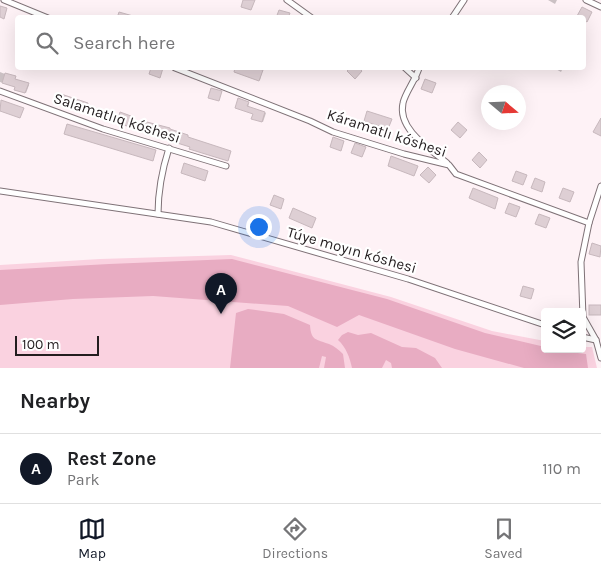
<!DOCTYPE html>
<html lang="en">
<head>
<meta charset="utf-8">
<style>
	:root { --surface:#fff; --page:#f6f6f6; --text:#202124; --muted:#757577; --line:#e0e0e0; --accent:#111827 }
	body { margin:0; font-family:Karla,sans-serif; background:var(--page); color:var(--text) }
	.controls { position:absolute; right:15px; bottom:15px; display:grid; overflow:hidden; border-radius:5px; box-shadow:0 5px 20px #0002 }
	.controls button { width:45px; height:45px; display:grid; place-items:center; padding:0; border:0; border-bottom:1px solid var(--line); background:var(--surface); color:var(--text); font:25px sans-serif }
	.compass { position:absolute; left:481px; top:85px; width:45px; height:45px; border-radius:50%; background:var(--surface); box-shadow:0 5px 20px #0002; rotate:109deg }
	.scale { position:absolute; left:15px; bottom:12px; width:84px; box-sizing:border-box; padding-left:5px; border:2px solid #231d1f; border-top:0; font-size:14px; line-height:18px; white-space:nowrap; color:#231d1f; -webkit-text-stroke:4px #fff; paint-order:stroke }
	.you { position:absolute; left:258px; top:226px; width:18px; height:18px; margin:-12px; border:4px solid #fff; border-radius:50%; background:#1a73e8; box-shadow:0 0 0 8px #1a73e833 }
	.badge { display:grid; place-items:center; width:32px; height:32px; border-radius:50%; background:var(--accent); color:#fff; font-size:16px; font-weight:700 }
	.pin { position:absolute; translate:-50% -41px; filter:drop-shadow(0 1px 2px #0008) }
	.pin::after { content:''; position:absolute; top:26px; width:18px; height:15px; background:inherit; clip-path:polygon(0 0,100% 0,50% 100%) }
	.list { margin:0; padding:0; list-style:none }
	h2 { display:flex; justify-content:space-between; align-items:center; height:65px; margin:0; padding:0 20px; font-size:21px }
	h2 small { font-size:16px; font-weight:400; color:var(--muted) }
	.list li { display:grid; grid-template-columns:32px 1fr auto; gap:15px; align-items:center; box-sizing:border-box; height:70px; padding:0 20px; border-top:1px solid var(--line) }
	.list b { display:block; font-size:19px; white-space:nowrap }
	.list p { margin:0; font-size:16px; white-space:nowrap; color:var(--muted) }
	.list em { font-size:16px; font-style:normal; color:var(--muted) }
	.icon { flex:none; width:28px; height:28px; fill:none; stroke:currentColor; stroke-width:2; stroke-linecap:round; stroke-linejoin:round }
	.map { position:relative; flex:none; width:601px; height:368px; overflow:hidden }
	.search { position:absolute; background:var(--surface); box-shadow:0 5px 20px #0002; left:15px; right:15px; top:15px; height:55px; display:flex; align-items:center; gap:12px; box-sizing:border-box; padding:0 18px; border-radius:5px; color:var(--muted); font-size:19px }
	.sheet { height:135px; background:var(--surface) }
	nav { display:flex; justify-content:space-around; align-items:center; box-sizing:border-box; height:70px; border-top:1px solid var(--line); background:var(--surface); font-size:14px; color:var(--muted) }
	nav a { display:grid; justify-items:center; gap:2px }
	nav .on { color:var(--accent) }
	.map>svg:first-child { display:block }
	.green { fill:#fad2e0 }
	.water { fill:#e8acc2 }
	.shadow { fill:#0003 }
	.building { fill:#decfd4; stroke:#c7b8bd }
	.lines { fill:none; stroke-linecap:round; stroke-linejoin:round }
	.street-casing { stroke:#7f7277; stroke-width:7 }
	.street { stroke:#fff; stroke-width:5 }
	.labels { text-anchor:middle; dominant-baseline:central; stroke-width:4.5; stroke-linejoin:round; paint-order:stroke }
	.street-label { font-size:15px; fill:#231d1f; stroke:#fff }
</style>
</head>
<body>
<div class="map">
<svg width="601" height="368" viewBox="0 0 601 368">
	<rect width="100%" height="100%" fill="#fef2f6"/>
	<path class="green" d="M231,255l160,42 101,34 53,10v8h37v-2h10l5,21h-597v-103l100,-6z"/>
	<g class="water">
		<path d="M232,259l155,40 98,34 60,14v2l41,5 2,14h-64l-69,-19 -96,-34 -22,12 -49,-21 -135,-10 -80,3 -73,6v-35l109,-6z"/>
		<path d="M248,309l36,5 26,11c1,16 6,14 19,19 5,2 10,6 14,10l2,14h-21l2,-11 -4,-1 -3,12h-89l6,-55z"/>
		<path d="M348,332l10,3 13,-2 31,14 14,1 19,10 7,10h-50l-1,-5 -5,-3 -4,8h-30c-2,-10 -6,-21 -14,-28l4,-5z"/>
	</g>
	<g class="shadow">
		<path d="M548,0h9l-2,4z"/>
		<path d="M237,68h13l12,4 -2,8 -24,-8z"/>
		<path d="M554,68h9l-2,4z"/>
		<path d="M0,72l15,6v2l14,5 -3,8 -9,-3v-3l-17,-5z"/>
		<path d="M239,100l10,3 -1,5 18,5 -3,9 -10,-4 1,-4z"/>
	</g>
	<g class="building">
		<path d="M243,0h12l-4,10 -10,-3z"/>
		<path d="M0,6l7,2 -3,11 -4,-2z"/>
		<path d="M582,7l10,5 -5,10 -3,-2v-2l-7,-2z"/>
		<path d="M279,10l11,3 -2,5h-12z"/>
		<path d="M119,12l14,4v2h-16z"/>
		<path d="M151,68h12l-3,10 -11,-4z"/>
		<path d="M235,68h18l10,2 -4,11 -25,-9z"/>
		<path d="M350,68h9l3,3 -7,8 -8,-8z"/>
		<path d="M5,73l11,3 -1,3 14,4 -4,10 -11,-3 1,-3 -13,-4z"/>
		<path d="M425,79l11,4 -4,10 -11,-4z"/>
		<path d="M211,88l11,3 -3,10 -11,-3z"/>
		<path d="M61,94l27,9 -3,10 -28,-9z"/>
		<path d="M238,98l11,4 -2,4 18,6 -3,10 -11,-3 2,-5 -18,-6z"/>
		<path d="M1,100l23,8 -4,10 -20,-7z"/>
		<path d="M367,111l25,8 -4,10 -24,-8z"/>
		<path d="M120,112l11,4 -4,10 -10,-3z"/>
		<path d="M601,118v18l-8,-4z"/>
		<path d="M143,121l27,7v1l18,6v2l43,14 -3,10 -39,-12 1,-2 -16,-5 1,-1 -35,-10z"/>
		<path d="M458,122l9,8 -7,8 -9,-8z"/>
		<path d="M67,124l89,26 -3,11 -89,-27z"/>
		<path d="M333,137l11,4 -3,10 -11,-4z"/>
		<path d="M355,143l11,4 -4,10 -11,-4z"/>
		<path d="M479,152l8,8 -7,8 -8,-8z"/>
		<path d="M391,156l27,10 -4,10 -26,-10z"/>
		<path d="M184,163l24,8 -3,10 -24,-8z"/>
		<path d="M428,167l8,8 -7,8 -9,-8z"/>
		<path d="M516,171l11,4 -4,10 -11,-4z"/>
		<path d="M535,178l10,4 -3,10 -11,-4z"/>
		<path d="M473,188l25,10 -3,11 -26,-11z"/>
		<path d="M563,188l11,4 -4,10 -11,-4z"/>
		<path d="M274,195l10,4 -3,10 -11,-4z"/>
		<path d="M509,203l11,4 -4,10 -11,-4z"/>
		<path d="M293,208l23,10 -4,10 -23,-10z"/>
		<path d="M539,214l11,4 -4,10 -11,-4z"/>
		<path d="M592,243l9,3 -1,11 -11,-3z"/>
		<path d="M523,286l11,3 -3,10 -11,-3z"/>
		<rect x="589" y="305" width="12" height="10"/>
	</g>
	<g class="lines">
		<g class="street-casing">
			<g id="street">
				<path d="M4,0l44,18"/>
				<path d="M287,0l25,18"/>
				<path d="M586,0l15,7"/>
				<path d="M452,18l12,-18"/>
				<path d="M175,68l135,53 23,11 71,22 45,11 7,9 133,49"/>
				<path d="M405,68l11,10"/>
				<path d="M419,68c-3,11 -14,25 -16,35 -6,26 27,46 44,60"/>
				<path d="M0,91l103,38 123,37"/>
				<path d="M601,186l-12,37 -8,39 2,55 13,23 5,18"/>
				<path d="M0,191l211,31 197,57 137,46"/>
				<path d="M158,214c0,-23 4,-44 11,-66"/>
				<path d="M582,337l14,3"/>
			</g>
		</g>
		<use href="#street" class="street"/>
	</g>
	<g class="labels">
		<g class="street-label">
			<text transform="translate(117 118) rotate(18)">Salamatlıq kóshesi</text>
			<text transform="translate(387 133) rotate(18)">Káramatlı kóshesi</text>
			<text transform="translate(352 250) rotate(16)">Túye moyın kóshesi</text>
		</g>
	</g>
</svg>
<div class="controls">
<button><svg class="icon" aria-label="layers" viewBox="0 0 24 24"><path d="M12 4l9 5-9 5-9-5zM3 14l9 5 9-5"/></svg></button>
</div>
<svg class="compass" viewBox="-18 -18 36 36"><path d="M0-13l5 13h-10z" fill="#e53935"/><path d="M0 13l5-13h-10z" fill="#757577"/></svg>
<div class="scale">100 m</div>
<div class="you"></div>
<div class="pin badge" style="left:221px;top:314px">A</div>
<div class="search"><svg class="icon" aria-label="search" viewBox="0 0 24 24"><circle cx="10" cy="10" r="6"/><path d="M15 15l6 6"/></svg>Search here</div>
</div>
<section class="sheet">
<h2>Nearby<small></small></h2>
<ul class="list">
<li><span class="badge">A</span><div><b>Rest Zone</b><p>Park</p></div><em>110 m</em></li>
</ul>
</section>
<nav>
<a class="on"><svg class="icon" aria-label="map" viewBox="0 0 24 24"><path d="M3 6l6-2 6 2 6-2v14l-6 2-6-2-6 2zM9 4v14M15 6v14"/></svg>Map</a>
<a><svg class="icon" aria-label="directions" viewBox="0 0 24 24"><path d="M12 3l9 9-9 9-9-9zM9 14v-3h6M13 9l2 2-2 2"/></svg>Directions</a>
<a><svg class="icon" aria-label="saved" viewBox="0 0 24 24"><path d="M7 4h10v16l-5-4-5 4z"/></svg>Saved</a>
</nav>
</body>
</html>
